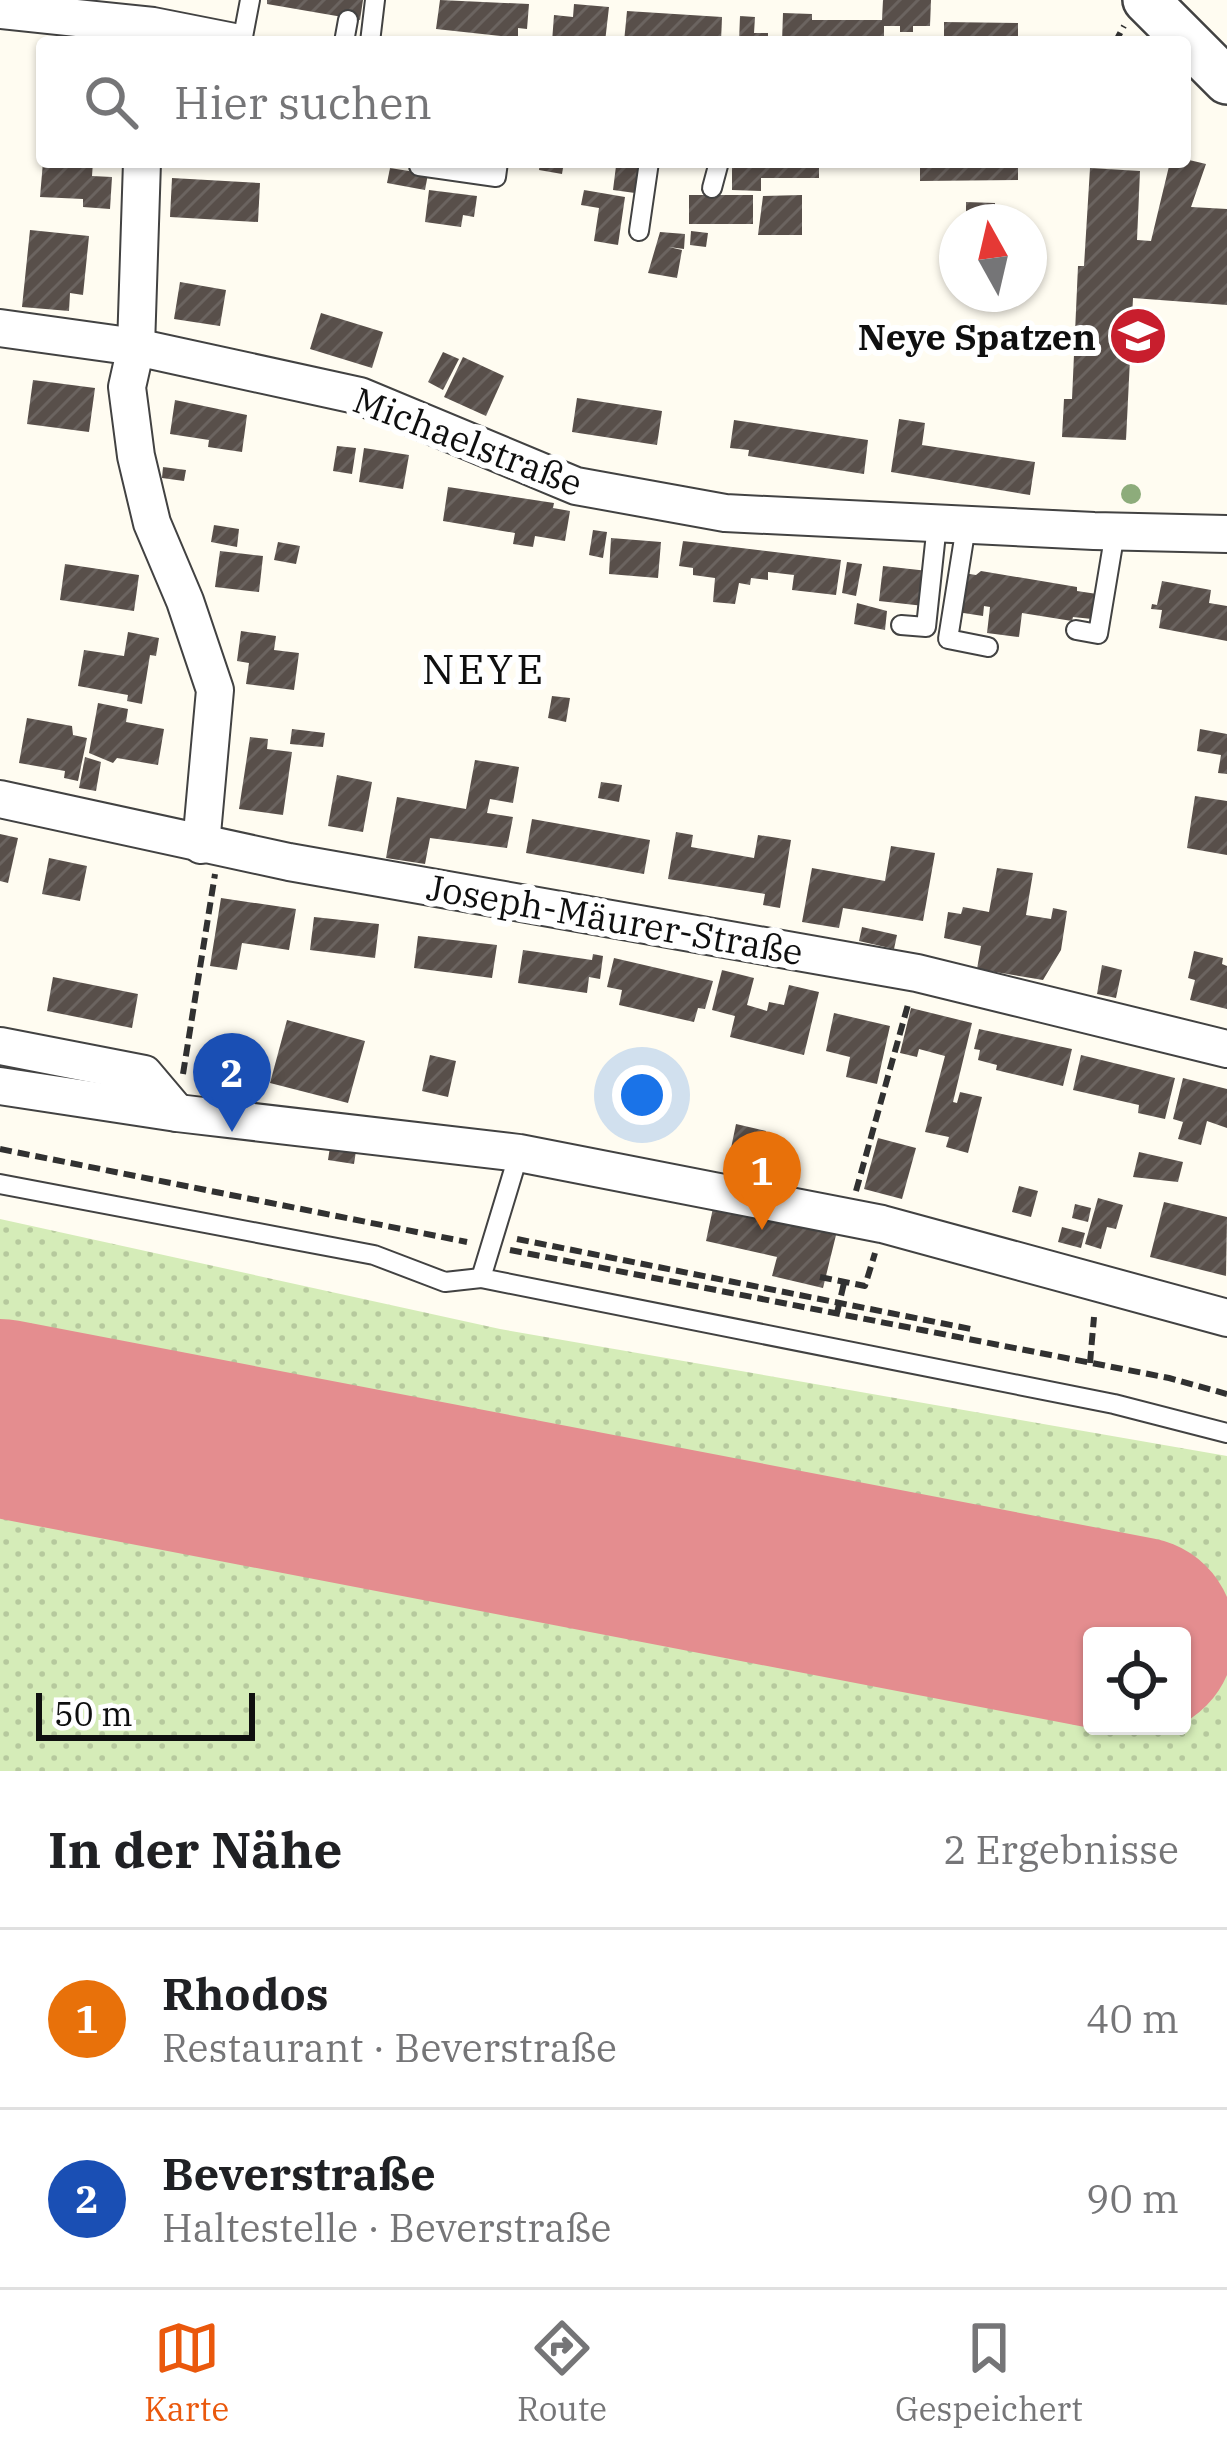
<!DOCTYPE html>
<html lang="de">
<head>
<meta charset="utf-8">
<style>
	:root { --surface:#fff; --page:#f2f2f2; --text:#202124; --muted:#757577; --line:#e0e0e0; --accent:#ea580c }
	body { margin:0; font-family:"IBM Plex Serif",serif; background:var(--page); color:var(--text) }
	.controls { position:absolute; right:36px; bottom:36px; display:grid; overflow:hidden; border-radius:12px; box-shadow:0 3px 9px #0004 }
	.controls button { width:108px; height:108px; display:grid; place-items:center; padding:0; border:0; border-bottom:3px solid var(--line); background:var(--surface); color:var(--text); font:60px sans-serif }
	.compass { position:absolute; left:939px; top:204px; width:108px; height:108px; border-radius:50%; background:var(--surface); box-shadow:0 3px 9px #0004; rotate:352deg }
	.scale { position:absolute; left:36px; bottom:30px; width:219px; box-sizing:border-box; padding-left:12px; border:6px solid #0f0f0f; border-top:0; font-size:33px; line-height:42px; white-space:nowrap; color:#0f0f0f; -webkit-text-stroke:9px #fff; paint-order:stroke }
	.you { position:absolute; left:642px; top:1095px; width:42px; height:42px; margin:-30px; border:9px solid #fff; border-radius:50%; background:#1a73e8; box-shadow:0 0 0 18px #1a73e833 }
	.badge { display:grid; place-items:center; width:78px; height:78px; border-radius:50%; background:var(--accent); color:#fff; font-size:39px; font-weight:700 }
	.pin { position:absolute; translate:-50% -99px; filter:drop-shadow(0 3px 6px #0008) }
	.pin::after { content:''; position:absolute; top:63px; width:42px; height:36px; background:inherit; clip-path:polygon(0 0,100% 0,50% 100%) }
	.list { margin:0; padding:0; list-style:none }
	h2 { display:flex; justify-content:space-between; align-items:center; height:156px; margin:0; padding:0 48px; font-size:51px }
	h2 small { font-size:39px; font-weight:400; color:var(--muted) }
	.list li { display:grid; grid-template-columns:78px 1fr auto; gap:36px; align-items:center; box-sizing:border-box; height:180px; padding:0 48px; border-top:3px solid var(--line) }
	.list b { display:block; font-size:45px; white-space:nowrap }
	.list p { margin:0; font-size:39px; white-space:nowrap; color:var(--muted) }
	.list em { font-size:39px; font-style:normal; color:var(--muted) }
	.icon { flex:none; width:66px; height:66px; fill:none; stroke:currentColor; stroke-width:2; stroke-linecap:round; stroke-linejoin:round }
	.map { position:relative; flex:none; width:1227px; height:1771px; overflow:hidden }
	.search { position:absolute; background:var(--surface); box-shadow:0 3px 9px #0004; left:36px; right:36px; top:36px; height:132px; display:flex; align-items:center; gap:30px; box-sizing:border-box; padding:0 42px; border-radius:12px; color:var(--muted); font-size:45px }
	.sheet { height:516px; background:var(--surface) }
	nav { display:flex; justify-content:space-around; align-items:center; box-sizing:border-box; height:168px; border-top:3px solid var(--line); background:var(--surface); font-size:33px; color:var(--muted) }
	nav a { display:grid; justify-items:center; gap:6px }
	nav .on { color:var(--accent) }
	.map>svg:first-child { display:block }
	.grass { fill:url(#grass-dots); fill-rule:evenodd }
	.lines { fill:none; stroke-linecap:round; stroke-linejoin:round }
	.runway { stroke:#e48d8f; stroke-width:198 }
	.building { fill:url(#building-hatch) }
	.service-casing { stroke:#424242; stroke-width:22 }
	.minor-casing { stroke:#424242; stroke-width:40 }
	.tertiary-casing { stroke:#424242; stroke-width:50 }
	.path { stroke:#313131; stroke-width:6; stroke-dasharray:12 6; stroke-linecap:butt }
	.service { stroke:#fff; stroke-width:18 }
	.minor { stroke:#fff; stroke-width:36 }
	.tertiary { stroke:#fff; stroke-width:45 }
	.tree { fill:#8dac7b }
	.labels { text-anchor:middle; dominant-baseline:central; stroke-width:12; stroke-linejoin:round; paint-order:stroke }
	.poi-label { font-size:36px; font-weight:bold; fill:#0f0f0f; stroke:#fff; text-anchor:end }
	.street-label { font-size:36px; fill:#0f0f0f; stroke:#fff }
	.quarter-label { font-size:42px; letter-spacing:3px; fill:#0f0f0f; stroke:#fff }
</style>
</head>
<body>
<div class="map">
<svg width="1227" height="1771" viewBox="0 0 1227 1771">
	<defs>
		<pattern id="grass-dots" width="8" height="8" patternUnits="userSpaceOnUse" patternTransform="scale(3)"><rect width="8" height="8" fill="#d5ecb8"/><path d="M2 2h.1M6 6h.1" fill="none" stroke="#b6c99d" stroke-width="1.8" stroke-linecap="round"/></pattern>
		<pattern id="building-hatch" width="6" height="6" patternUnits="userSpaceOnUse" patternTransform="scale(3)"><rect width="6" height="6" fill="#584f4a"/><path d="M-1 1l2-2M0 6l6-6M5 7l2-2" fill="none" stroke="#6b6460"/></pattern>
	</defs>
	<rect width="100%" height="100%" fill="#fffcf1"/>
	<path class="grass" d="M0,1219l500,110 727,127v315h-1227zM1092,1636h90v90h-90z"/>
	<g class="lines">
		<path class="runway" d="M0,1418l1136,218"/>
	</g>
	<g class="building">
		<path d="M267,0h96l-3,20 -93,-16z"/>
		<path d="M440,0l89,4 -2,25 -9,-1v10l-82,-9z"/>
		<path d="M883,0h48l-1,26h-17v6h-13v-6h-16v16h-102l1,-29 29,1v6h70z"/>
		<path d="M574,4l35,3 -4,35h-53l2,-27 19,2z"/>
		<path d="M627,11l95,6 -1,25h-97z"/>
		<path d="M740,16l15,1 -1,16h14v9h-29z"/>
		<path d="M944,22l74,1v19h-74z"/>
		<path d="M1185,159l21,5 -15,43 36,2v96l-94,-7 -7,142 -64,-3 2,-38h8l6,-133h6l6,-98 50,3 -3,69 14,1 19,-79z"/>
		<path d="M43,162h50l-1,14 20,1 -2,32 -27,-2v-8l-43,-2z"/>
		<path d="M540,162h24l-2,12 -23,-4z"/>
		<path d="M606,162h37l-8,31 -22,-3 3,-24z"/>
		<path d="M732,162h87v16h-58v13l-29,-1z"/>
		<path d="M920,162h98v18l-98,1z"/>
		<path d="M390,168l38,6 -3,16 -38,-7z"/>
		<path d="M172,178l88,5 -2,39 -88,-5z"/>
		<path d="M429,190l48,6 -3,21 -11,-2 -2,12 -36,-5z"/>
		<path d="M584,190l41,7 -7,48 -24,-4 5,-33 -18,-3z"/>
		<rect x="689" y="195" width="64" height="29"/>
		<path d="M802,195v40h-44l5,-39z"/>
		<path d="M966,202l29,1v16h-29z"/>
		<path d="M30,230l59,6 -6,59 -13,-2 -1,18 -47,-4z"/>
		<path d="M691,231l17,2 -2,14 -16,-2z"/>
		<path d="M660,232l25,2 -1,15 -15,-2 13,3 -5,28 -29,-5z"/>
		<path d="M180,282l46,8 -6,36 -46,-7z"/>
		<path d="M321,313l62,19 -11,36 -62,-19z"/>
		<path d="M443,352l16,7 -16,31 -15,-8z"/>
		<path d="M463,357l41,19 -18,40 -42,-19z"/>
		<path d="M33,380l62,8 -6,44 -62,-8z"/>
		<path d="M577,398l85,13 -5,34 -85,-13z"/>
		<path d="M175,400l72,15 -5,37 -34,-5 1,-7 -39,-6z"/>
		<path d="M899,419l26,4 -3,22 113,17 -5,33 -139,-23z"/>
		<path d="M734,420l134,20 -4,34 -116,-18 1,-6 -19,-2z"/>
		<path d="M337,446l19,2 -4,26 -19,-3z"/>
		<path d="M364,448l45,7 -6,34 -44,-7z"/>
		<path d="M163,467l23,3 -2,11 -22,-3z"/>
		<path d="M448,487l106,16 -1,5 17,3 -5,30 -30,-5 -2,11 -20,-3 2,-11 -72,-12z"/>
		<path d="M214,525l25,4 -2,18 -26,-5z"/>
		<path d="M593,530l14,2 -4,26 -14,-3z"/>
		<path d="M611,538l50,4 -3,36 -49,-4z"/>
		<path d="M683,541l158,19 -5,35 -44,-5 2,-15 -26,-3v8l-17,-2 -1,7 -11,-2 -4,21 -22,-2 2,-24 -22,-3v-7l-14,-2z"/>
		<path d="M278,542l22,4 -4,18 -22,-4z"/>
		<path d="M220,551l43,5 -4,36 -44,-5z"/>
		<path d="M847,562l15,2 -6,32 -14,-3z"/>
		<path d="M65,564l74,11 -5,36 -74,-11z"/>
		<path d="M883,566l45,5 -4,35 -45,-5z"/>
		<path d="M981,571l96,16v4l20,3 -5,25 -19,-2 -1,4 -50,-8 -3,24 -32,-4 3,-26 -6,-1 -1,10 -26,-4 6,-39 13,2z"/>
		<path d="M1162,581l49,9 -2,13 18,3v35l-68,-13 3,-18 -11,-1 1,-5 5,1z"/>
		<path d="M857,603l30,8 -2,19 -31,-6z"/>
		<path d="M241,631l35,5 -2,14 25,3 -5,37 -48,-6 3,-21 -12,-2z"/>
		<path d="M128,632l31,6 -3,18 -6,-1 -8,49 -15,-3 1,-6 -50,-9 6,-36 40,6z"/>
		<path d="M552,696l18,2 -4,24 -18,-4z"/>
		<path d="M98,703l30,6 -2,13 38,7 -6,36 -41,-7 -4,5 -24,-10z"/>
		<path d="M27,718l45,8 1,9 14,3 -9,43 -14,-3 1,-7 -46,-8z"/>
		<path d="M292,729l33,4 -2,14 -33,-3z"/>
		<path d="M1200,729l27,5v40l-9,-1 3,-18 -24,-4z"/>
		<path d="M250,737l18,2 -1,10 25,3 -9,63 -44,-6z"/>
		<path d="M85,757l16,5 -5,29 -17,-3z"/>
		<path d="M475,760l44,7 -6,36 -23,-4 -3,14 26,4 -6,31 -77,-10 -5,26 -39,-6 11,-61 69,12z"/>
		<path d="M337,775l35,7 -9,50 -35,-6z"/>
		<path d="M601,782l21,3 -3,17 -21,-4z"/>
		<path d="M1195,796l32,5v54l-40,-7z"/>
		<path d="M532,819l118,21 -6,34 -118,-21z"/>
		<path d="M676,832l17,3 -2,12 63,11 4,-23 33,5 -11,68 -17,-3 2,-11 -97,-15z"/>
		<path d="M0,834l18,4 -10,45 -8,-2z"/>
		<path d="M891,846l44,7 -12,68 -80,-13 -4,20 -37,-6 10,-54 73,13z"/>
		<path d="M49,858l38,8 -7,35 -38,-7z"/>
		<path d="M997,868l36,5 -7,42 25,4 2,-11 14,3 -6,39 -18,30 -66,-11 4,-23 -37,-8 4,-26 13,2 2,-7 26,5z"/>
		<path d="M221,898l75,11 -7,41 -47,-7 -5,27 -27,-4z"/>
		<path d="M314,917l65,7 -4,34 -65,-8z"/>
		<path d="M862,927l35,8 -3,14 -35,-8z"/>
		<path d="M418,936l79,9 -5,33 -78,-10z"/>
		<path d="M523,950l69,10 1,-6 10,2 -3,23 -11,-2 -2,16 -69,-10z"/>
		<path d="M1194,951l29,7 -1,6 5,2v43l-37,-9 5,-20 -7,-2z"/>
		<path d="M614,958l99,23 -8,28 -7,-1 -4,14 -75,-17 3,-15 -15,-3z"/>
		<path d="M1102,965l20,5 -6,28 -19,-4z"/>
		<path d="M722,970l32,8 -7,27 20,6 2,-9 15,3 5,-20 30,7 -15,63 -74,-18 5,-21 -23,-6z"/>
		<path d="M53,977l85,17 -6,34 -85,-17z"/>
		<path d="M911,1008l61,15 -19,79 4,1 3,-11 22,5 -14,56 -22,-6 3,-10 -24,-5 20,-76 -26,-7 -2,8 -17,-4z"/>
		<path d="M834,1013l56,13 -13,58 -31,-7 4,-20 -24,-6z"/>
		<path d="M287,1020l78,21 -17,62 -78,-20z"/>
		<path d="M979,1029l93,20 -9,37 -67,-16 1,-5 -19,-5 2,-10 -6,-1z"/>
		<path d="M430,1055l26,6 -8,36 -26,-6z"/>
		<path d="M1081,1055l94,23 -10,41 -27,-6 1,-8 -66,-15z"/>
		<path d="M1183,1078l44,11v39l-20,-7 -6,24 -23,-6 5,-17 -10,-3z"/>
		<path d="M736,1124l30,7 -8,38 -30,-6z"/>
		<path d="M878,1138l38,10 -14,51 -38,-10z"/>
		<path d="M330,1147l26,4 -2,13 -26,-4z"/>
		<path d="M1139,1152l44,10 -5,20 -45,-5z"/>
		<path d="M1019,1186l19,5 -7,26 -19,-5z"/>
		<path d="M1098,1198l25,7 -7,24 -9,-2 -6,22 -16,-5z"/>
		<path d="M1164,1202l63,15 -1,59 -76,-19z"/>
		<path d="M1075,1204l16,4 -3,14 -16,-4z"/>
		<path d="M713,1208l123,27 -13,53 -51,-12 5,-19 -71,-16z"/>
		<path d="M1062,1227l23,6 -4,15 -23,-6z"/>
	</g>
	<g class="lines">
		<g class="service-casing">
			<g id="service">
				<path d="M242,42l8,-42"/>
				<path d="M344,42l4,-22"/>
				<path d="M370,42l5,-42"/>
				<path d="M419,166l77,11 2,-15"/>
				<path d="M712,188l7,-26"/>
				<path d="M639,231l10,-69"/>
				<path d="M966,526l-18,113 40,8"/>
				<path d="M901,625l25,2 11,-103"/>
				<path d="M1076,630l22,4 17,-102"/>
				<path d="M519,1153l-38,125 633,126 113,29"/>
				<path d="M0,1184l374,71 71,27 36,-4"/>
			</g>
		</g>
		<g class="minor-casing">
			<g id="minor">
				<path d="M0,10l153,16 81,16"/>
				<path d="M142,162l-6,185 -9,40 9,69 16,67 33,78 30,89 -14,155"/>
				<path d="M0,328l136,19 224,49 216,90 149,27 369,18 133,3"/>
				<path d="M0,799l289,63 628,111 310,76"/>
				<path d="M0,1046l144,28 33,39"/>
				<path d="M0,1086l177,27 342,40 363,71 345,94"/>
			</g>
		</g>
		<g class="tertiary-casing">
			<path id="tertiary" d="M1146,0l81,81"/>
		</g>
		<g class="path">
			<path d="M1123,42l-5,-5 6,-11"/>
			<path d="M183,1074l32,-200"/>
			<path d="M0,1149l467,93"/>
			<path d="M856,1191l53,-190"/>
			<path d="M517,1239l454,90"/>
			<path d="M510,1250l659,128 58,16"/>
			<path d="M820,1277l45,9 10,-33"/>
			<path d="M837,1313l7,-30"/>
			<path d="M1090,1363l4,-46"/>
		</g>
		<use href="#service" class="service"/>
		<use href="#minor" class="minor"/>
		<use href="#tertiary" class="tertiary"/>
	</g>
	<circle class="tree" cx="1131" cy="494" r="10"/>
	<defs>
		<g id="school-disc" transform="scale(3)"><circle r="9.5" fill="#c81e2d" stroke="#fff"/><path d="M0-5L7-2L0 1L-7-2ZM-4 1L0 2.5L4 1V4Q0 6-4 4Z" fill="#fff"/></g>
	</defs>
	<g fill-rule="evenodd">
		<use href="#school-disc" x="1138" y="336"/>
	</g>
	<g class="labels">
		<g class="poi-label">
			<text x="1096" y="336">Neye Spatzen</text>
		</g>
		<g class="street-label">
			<text transform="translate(468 441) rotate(21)">Michaelstraße</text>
			<text transform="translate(615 919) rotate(10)">Joseph-Mäurer-Straße</text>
		</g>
		<g class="quarter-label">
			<text x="484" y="668">NEYE</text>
		</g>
	</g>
</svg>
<div class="controls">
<button><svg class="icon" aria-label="locate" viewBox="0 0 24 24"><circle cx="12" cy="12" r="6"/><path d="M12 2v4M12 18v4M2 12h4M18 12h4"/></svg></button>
</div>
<svg class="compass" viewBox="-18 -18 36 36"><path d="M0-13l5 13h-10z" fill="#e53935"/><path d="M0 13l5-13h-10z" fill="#757577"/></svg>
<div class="scale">50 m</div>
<div class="you"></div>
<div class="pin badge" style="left:762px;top:1230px;background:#e8710a">1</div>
<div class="pin badge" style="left:232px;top:1132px;background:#1a4fb4">2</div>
<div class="search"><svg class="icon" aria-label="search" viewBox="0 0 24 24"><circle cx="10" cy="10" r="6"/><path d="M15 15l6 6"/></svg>Hier suchen</div>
</div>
<section class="sheet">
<h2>In der Nähe<small>2 Ergebnisse</small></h2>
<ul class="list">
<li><span class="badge" style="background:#e8710a">1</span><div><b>Rhodos</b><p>Restaurant · Beverstraße</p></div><em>40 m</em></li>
<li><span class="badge" style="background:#1a4fb4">2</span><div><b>Beverstraße</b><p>Haltestelle · Beverstraße</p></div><em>90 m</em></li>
</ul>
</section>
<nav>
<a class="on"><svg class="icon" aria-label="map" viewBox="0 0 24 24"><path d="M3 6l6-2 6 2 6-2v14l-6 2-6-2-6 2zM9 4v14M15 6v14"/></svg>Karte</a>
<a><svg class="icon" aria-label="directions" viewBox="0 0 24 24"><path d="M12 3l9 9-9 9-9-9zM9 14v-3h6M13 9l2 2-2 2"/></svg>Route</a>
<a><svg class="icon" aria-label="saved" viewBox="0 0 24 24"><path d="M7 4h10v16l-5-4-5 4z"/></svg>Gespeichert</a>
</nav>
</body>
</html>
